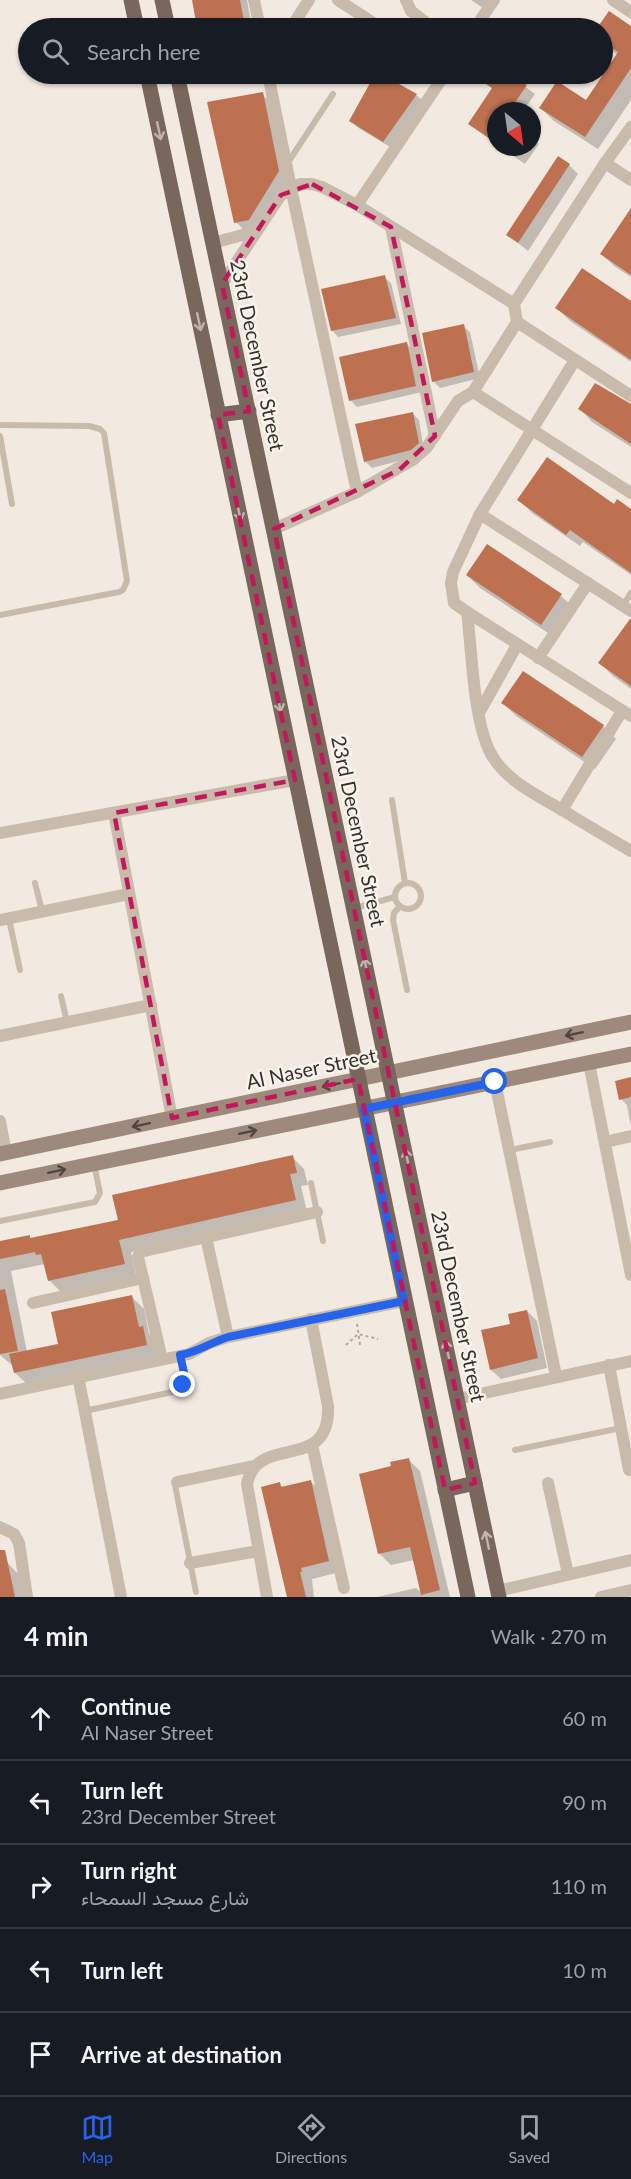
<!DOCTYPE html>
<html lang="en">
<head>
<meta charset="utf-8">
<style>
	:root { --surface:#171b24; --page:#20242c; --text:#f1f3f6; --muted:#9ea1a6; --line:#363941; --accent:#2563eb }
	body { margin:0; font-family:Lato,Vazirmatn,sans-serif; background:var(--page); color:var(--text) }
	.compass { position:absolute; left:487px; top:102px; width:54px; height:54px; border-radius:50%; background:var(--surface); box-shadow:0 2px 4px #0004; rotate:151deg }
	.stop { position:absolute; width:18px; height:18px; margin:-14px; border:4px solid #2563eb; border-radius:50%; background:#fff }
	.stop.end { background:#2563eb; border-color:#fff; box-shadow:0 2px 6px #0008 }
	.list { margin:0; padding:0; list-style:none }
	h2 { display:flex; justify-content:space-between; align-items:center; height:78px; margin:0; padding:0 24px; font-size:26px }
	h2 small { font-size:20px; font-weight:400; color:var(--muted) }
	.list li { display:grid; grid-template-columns:39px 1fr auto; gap:18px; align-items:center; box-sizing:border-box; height:84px; padding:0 24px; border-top:2px solid var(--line) }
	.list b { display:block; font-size:22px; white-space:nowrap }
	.list p { margin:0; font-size:20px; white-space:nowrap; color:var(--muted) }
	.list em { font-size:20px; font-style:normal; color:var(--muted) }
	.icon { flex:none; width:33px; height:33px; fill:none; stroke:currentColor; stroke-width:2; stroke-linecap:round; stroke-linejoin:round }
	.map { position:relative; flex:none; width:631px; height:1597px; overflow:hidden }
	.search { position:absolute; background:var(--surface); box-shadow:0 2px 4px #0004; left:18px; right:18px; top:18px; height:66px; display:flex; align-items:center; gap:15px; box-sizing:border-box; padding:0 21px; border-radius:33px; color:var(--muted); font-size:22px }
	.sheet { height:498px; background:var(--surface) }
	nav { display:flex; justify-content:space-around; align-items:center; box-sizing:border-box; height:84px; border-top:2px solid var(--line); background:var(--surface); font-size:16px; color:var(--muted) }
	nav a { display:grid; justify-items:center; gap:3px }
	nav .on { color:var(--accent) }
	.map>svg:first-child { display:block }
	.shadow { fill:#0003 }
	.building { fill:#be7151 }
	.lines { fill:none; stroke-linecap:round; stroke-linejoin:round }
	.path { stroke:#b5a596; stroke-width:2; stroke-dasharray:3 3; stroke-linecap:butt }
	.lane { stroke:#c9bbac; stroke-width:6 }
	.street { stroke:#c9bbac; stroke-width:12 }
	.secondary { stroke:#9d8a7d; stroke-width:15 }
	.primary { stroke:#79675d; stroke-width:15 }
	.oneway { stroke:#bfb5ac }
	.oneway2 { stroke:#51463f }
	.route { stroke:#2563eb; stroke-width:8 }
	.marked { fill:none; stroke:#c2185b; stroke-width:4.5; stroke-dasharray:12 8; stroke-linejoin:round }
	.labels { text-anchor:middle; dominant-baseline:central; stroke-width:5; stroke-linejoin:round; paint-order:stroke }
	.street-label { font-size:20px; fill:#382f2a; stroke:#f9f4ec }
</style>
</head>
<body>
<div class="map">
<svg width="631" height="1597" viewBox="0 0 631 1597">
	<rect width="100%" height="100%" fill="#f2eae0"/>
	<g class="shadow">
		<path d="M193,0h54l5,28h-52z"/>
		<path d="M471,0h22l-7,10z"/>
		<path d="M609,13l22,15v72l-33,49 -44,-28 -13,-13 45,-6 32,-47 -16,-12v-15h-3z"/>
		<path d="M377,74l39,21 7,6 -33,46 -33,-20 -6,-6z"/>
		<path d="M495,74h13l27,20 -12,17h-27v33l-26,-20 23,-35 -5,-5z"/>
		<path d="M262,94l13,13 16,77 -42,51 -13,-13z"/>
		<path d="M532,137l7,7 -14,20 -25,-17h32z"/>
		<path d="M569,165l9,9 -50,77 -20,-16z"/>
		<path d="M631,211v66l-17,-11 -12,-12z"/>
		<path d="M384,277l7,6 10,41 -63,13 -6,-7z"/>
		<path d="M631,303v59l-61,-41 -13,-13z"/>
		<path d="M463,326l7,6 10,46 -40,10 -7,-7z"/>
		<path d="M406,343l7,7 9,42 -65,15 -6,-6 -10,-43z"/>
		<path d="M631,405v42l-39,-25 -12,-13z"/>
		<path d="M413,414l6,6 5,30 -6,6 -46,12 -7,-7z"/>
		<path d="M519,500l95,6 17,4v65l-48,-33 -3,4 -48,-33z"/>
		<path d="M467,575l94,21 13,12 -20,29 -74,-49z"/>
		<path d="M631,624v65l-18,-13 -13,-13z"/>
		<path d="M503,703l100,23 13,13 -21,30 -79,-53z"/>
		<path d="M631,1079v47l-4,-21 -6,-6z"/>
		<path d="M292,1157l12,12 4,16 -7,1 6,26 -176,40 5,24 -75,16 -12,-12 -4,-16 -34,7 16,81 33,-7 72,-48 12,12 5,25 5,5 4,18 -131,27 -12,-11 -2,-7 -13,-11v-112l29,-6 3,2 87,-18z"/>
		<path d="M527,1311l10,10 10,47 -46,11 -10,-9 -8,-38 29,-6z"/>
		<path d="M408,1459l12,12 30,126h-73l39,-9 6,5 -8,-33 -23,5 -12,-12 14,-86z"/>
		<path d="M311,1482l12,11 17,79 -28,7 2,18h-25l-10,-113 5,4z"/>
		<path d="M7,1562l11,12 5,23h-23v-33z"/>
	</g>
	<g class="building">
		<path d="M192,0h48l5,27 -19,1 -1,-5 -28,5z"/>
		<path d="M609,11l22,15v42l-46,69 -46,-29 18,-27 29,19 32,-48 -15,-10v-14h-6z"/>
		<path d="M375,74h6l36,20 -34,48 -34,-21z"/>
		<path d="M494,74h17l16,11 -18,26h-13v32l-28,-19 24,-36 -6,-4z"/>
		<path d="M263,92l16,79 -30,49 -15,3 -27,-121z"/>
		<path d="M558,156l12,8 -52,79 -12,-8z"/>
		<path d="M631,208v67l-31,-21z"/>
		<path d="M582,268l49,33v59l-76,-52z"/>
		<path d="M385,275l11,43 -65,13 -10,-42z"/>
		<path d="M464,324l10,48 -42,10 -10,-49z"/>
		<path d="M407,342l9,44 -67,15 -10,-44z"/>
		<path d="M595,383l36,21v40l-53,-35z"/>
		<path d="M413,412l6,31 -8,7 -47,12 -9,-38z"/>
		<path d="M547,457l67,47 3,-5 14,10v64l-61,-43 -4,5 -49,-35z"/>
		<path d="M487,544l75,50 -21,31 -75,-50z"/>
		<path d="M630,619h1v67l-33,-23z"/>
		<path d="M523,671l81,54 -22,32 -81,-54z"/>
		<path d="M631,1077v20l-12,3 -4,-19z"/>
		<path d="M293,1155l4,18 -7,1 6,26 -177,40 6,24 -77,17 -7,-27 -5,1 -1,-3 -35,7v-18l30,-6v3l88,-18 -6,-25z"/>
		<path d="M5,1289l13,62 -18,3v-64z"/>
		<path d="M132,1295l7,32 4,-1 4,19 -133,28 -5,-19 49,-10 -7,-32z"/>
		<path d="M527,1310l11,48 -48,12 -9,-40 29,-6 -2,-10z"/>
		<path d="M409,1458l31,132 -19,5 -11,-48 -32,7 -19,-80 32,-8 -1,-4z"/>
		<path d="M311,1480l18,81 -28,7 1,4h-2l6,25h-19l-26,-110 19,-5 1,5z"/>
		<path d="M0,1550h5l10,47h-15z"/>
	</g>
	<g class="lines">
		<g class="path">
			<path d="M357,1324l3,21"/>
			<path d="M346,1345l12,-11 20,5"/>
		</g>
		<g class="lane">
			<path d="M287,164l46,-70"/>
			<path d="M0,425l89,1 11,3 4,4 23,148 -4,9 -4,2 -119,23"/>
			<path d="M0,436l12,68"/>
			<path d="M623,605l8,-12"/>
			<path d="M392,800l13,83"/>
			<path d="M35,883l7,28"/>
			<circle cx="408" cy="896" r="13"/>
			<path d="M400,906l-6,7 -1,7 14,70"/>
			<path d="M354,908l41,-11"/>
			<path d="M9,919l11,51"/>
			<path d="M61,996l6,26"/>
			<path d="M510,1150l40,-8"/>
			<path d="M311,1183l12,58"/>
			<path d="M0,1221l95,-19 5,-9 -6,-29"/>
			<path d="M85,1411l92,-20 8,-9 -5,-27"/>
			<path d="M515,1450l106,-22"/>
			<path d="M177,1482l-2,3 21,107"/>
		</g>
		<g class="street">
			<path d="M254,0l6,28"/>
			<path d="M338,0l43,28"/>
			<path d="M406,0l5,11 22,17"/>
			<path d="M613,0l18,12"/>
			<path d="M288,28l4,-2 17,-26"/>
			<path d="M475,28l19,-28"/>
			<path d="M268,74l23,114 66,304"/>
			<path d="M605,163l26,17"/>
			<path d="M357,205l88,-131"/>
			<path d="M391,227l44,209"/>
			<path d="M213,243l44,-12"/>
			<path d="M222,284l59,-89 19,-11h12l10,3 35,18 157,99"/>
			<path d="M517,322l114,74"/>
			<path d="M575,360l-95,154 151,97"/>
			<path d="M473,392l158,101"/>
			<path d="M480,514l-27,58 -2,11 3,20 13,9c5,39 6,106 23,140 15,29 47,43 74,59 22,14 45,27 67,40"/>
			<path d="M274,529l83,-37 57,-33 13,-12 31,-46 15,-9 44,-70 -3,-18 91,-141 26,-36"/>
			<path d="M467,612l164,104"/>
			<path d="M538,658l50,-75"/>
			<path d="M479,713l38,-68"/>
			<path d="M562,810l60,-99"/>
			<path d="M114,813l58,305"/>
			<path d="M0,833l295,-53"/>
			<path d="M0,920l129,-26"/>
			<path d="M0,1036l151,-31"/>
			<path d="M589,1063l42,212"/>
			<path d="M495,1082l61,294"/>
			<path d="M0,1121l6,32"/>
			<path d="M605,1142l26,-6"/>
			<path d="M206,1237l22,100"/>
			<path d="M33,1303l110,-25"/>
			<path d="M162,1359l-24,-102 2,-5 177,-40"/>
			<path d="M609,1365l20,105"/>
			<path d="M78,1376l43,221"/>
			<path d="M0,1394l189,-40 20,-11 19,-6 176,-36"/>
			<path d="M457,1399l174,-38"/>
			<path d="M312,1445l32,143"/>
			<path d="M177,1482l76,-16"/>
			<path d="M548,1483l20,91"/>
			<path d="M0,1527l14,7 5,9 8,54"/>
			<path d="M190,1563l68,-12"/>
			<path d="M498,1591l133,-31"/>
			<path d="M267,1597l-20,-113c10,-52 84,-10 81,-78l-17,-87"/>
			<path d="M601,1597l30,-7"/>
		</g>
		<g class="secondary">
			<path d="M0,1154l631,-132"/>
			<path d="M0,1183l631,-129"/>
		</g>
		<g class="primary">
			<path d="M131,0l6,28"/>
			<path d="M162,0l6,28"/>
			<path d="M147,74l321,1523"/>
			<path d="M177,74l322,1523"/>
			<path d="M218,415l31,-4"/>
			<path d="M445,1490l30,-7"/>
		</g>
	</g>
	<defs><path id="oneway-shaft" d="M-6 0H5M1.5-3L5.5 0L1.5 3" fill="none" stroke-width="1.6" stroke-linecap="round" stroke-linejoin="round" transform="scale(1.5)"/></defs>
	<g class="oneway">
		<use href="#oneway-shaft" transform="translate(159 131) rotate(78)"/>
		<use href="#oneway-shaft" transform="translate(199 322) rotate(78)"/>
		<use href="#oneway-shaft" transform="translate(239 512) rotate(78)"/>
		<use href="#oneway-shaft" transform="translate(279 703) rotate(78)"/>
		<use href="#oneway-shaft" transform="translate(366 967) rotate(-102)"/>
		<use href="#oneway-shaft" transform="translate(407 1158) rotate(-102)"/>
		<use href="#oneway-shaft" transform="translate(447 1349) rotate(-102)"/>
		<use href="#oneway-shaft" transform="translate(487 1540) rotate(-102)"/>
	</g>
	<g class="oneway2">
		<use href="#oneway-shaft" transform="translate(574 1034) rotate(168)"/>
		<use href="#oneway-shaft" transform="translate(331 1085) rotate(168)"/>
		<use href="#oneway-shaft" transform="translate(141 1125) rotate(168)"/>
		<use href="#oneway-shaft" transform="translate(248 1132) rotate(-12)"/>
		<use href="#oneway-shaft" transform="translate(57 1171) rotate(-12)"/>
	</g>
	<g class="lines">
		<path class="route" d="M183,1385l2,-8 -5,-22c16,-2 32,-13 48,-18l176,-36 -40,-192 131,-27"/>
	</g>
	<path class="marked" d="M312,184l79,43 44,209 -36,34 -125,59 201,954 -30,7 -87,-411 -186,39 -58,-305 181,-33 -77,-365 31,-4 -27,-127 59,-89z"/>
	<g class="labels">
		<g class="street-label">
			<text transform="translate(258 355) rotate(78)">23rd December Street</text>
			<text transform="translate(359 831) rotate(78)">23rd December Street</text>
			<text transform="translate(311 1068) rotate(-12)">Al Naser Street</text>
			<text transform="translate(459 1306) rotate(78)">23rd December Street</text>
		</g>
	</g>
</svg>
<svg class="compass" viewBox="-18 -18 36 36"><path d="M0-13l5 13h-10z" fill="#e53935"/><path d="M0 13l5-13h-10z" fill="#9ea1a6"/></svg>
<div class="stop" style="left:495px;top:1082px"></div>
<div class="stop end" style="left:183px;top:1385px"></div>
<div class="search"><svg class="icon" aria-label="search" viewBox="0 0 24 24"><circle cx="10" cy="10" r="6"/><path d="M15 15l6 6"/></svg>Search here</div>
</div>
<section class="sheet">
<h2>4 min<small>Walk · 270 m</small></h2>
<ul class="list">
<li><svg class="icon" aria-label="ahead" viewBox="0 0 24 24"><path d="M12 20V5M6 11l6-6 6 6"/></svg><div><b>Continue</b><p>Al Naser Street</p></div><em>60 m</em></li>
<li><svg class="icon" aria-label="left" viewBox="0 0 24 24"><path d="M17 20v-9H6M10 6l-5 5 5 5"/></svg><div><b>Turn left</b><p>23rd December Street</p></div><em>90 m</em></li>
<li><svg class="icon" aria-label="right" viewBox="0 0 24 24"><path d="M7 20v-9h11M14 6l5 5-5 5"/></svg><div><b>Turn right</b><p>شارع مسجد السمحاء</p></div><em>110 m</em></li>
<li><svg class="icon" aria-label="left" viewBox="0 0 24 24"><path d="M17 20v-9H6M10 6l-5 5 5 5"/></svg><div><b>Turn left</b></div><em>10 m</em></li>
<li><svg class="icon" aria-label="arrive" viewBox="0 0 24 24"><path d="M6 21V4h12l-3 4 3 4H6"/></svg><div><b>Arrive at destination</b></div></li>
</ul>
</section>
<nav>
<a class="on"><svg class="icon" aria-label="map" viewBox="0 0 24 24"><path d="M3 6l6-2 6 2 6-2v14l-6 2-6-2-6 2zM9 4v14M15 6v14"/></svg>Map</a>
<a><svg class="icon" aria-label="directions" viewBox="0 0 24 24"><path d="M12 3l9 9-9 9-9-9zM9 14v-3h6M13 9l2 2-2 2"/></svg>Directions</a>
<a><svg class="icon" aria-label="saved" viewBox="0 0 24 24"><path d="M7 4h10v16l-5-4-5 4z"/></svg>Saved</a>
</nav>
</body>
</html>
